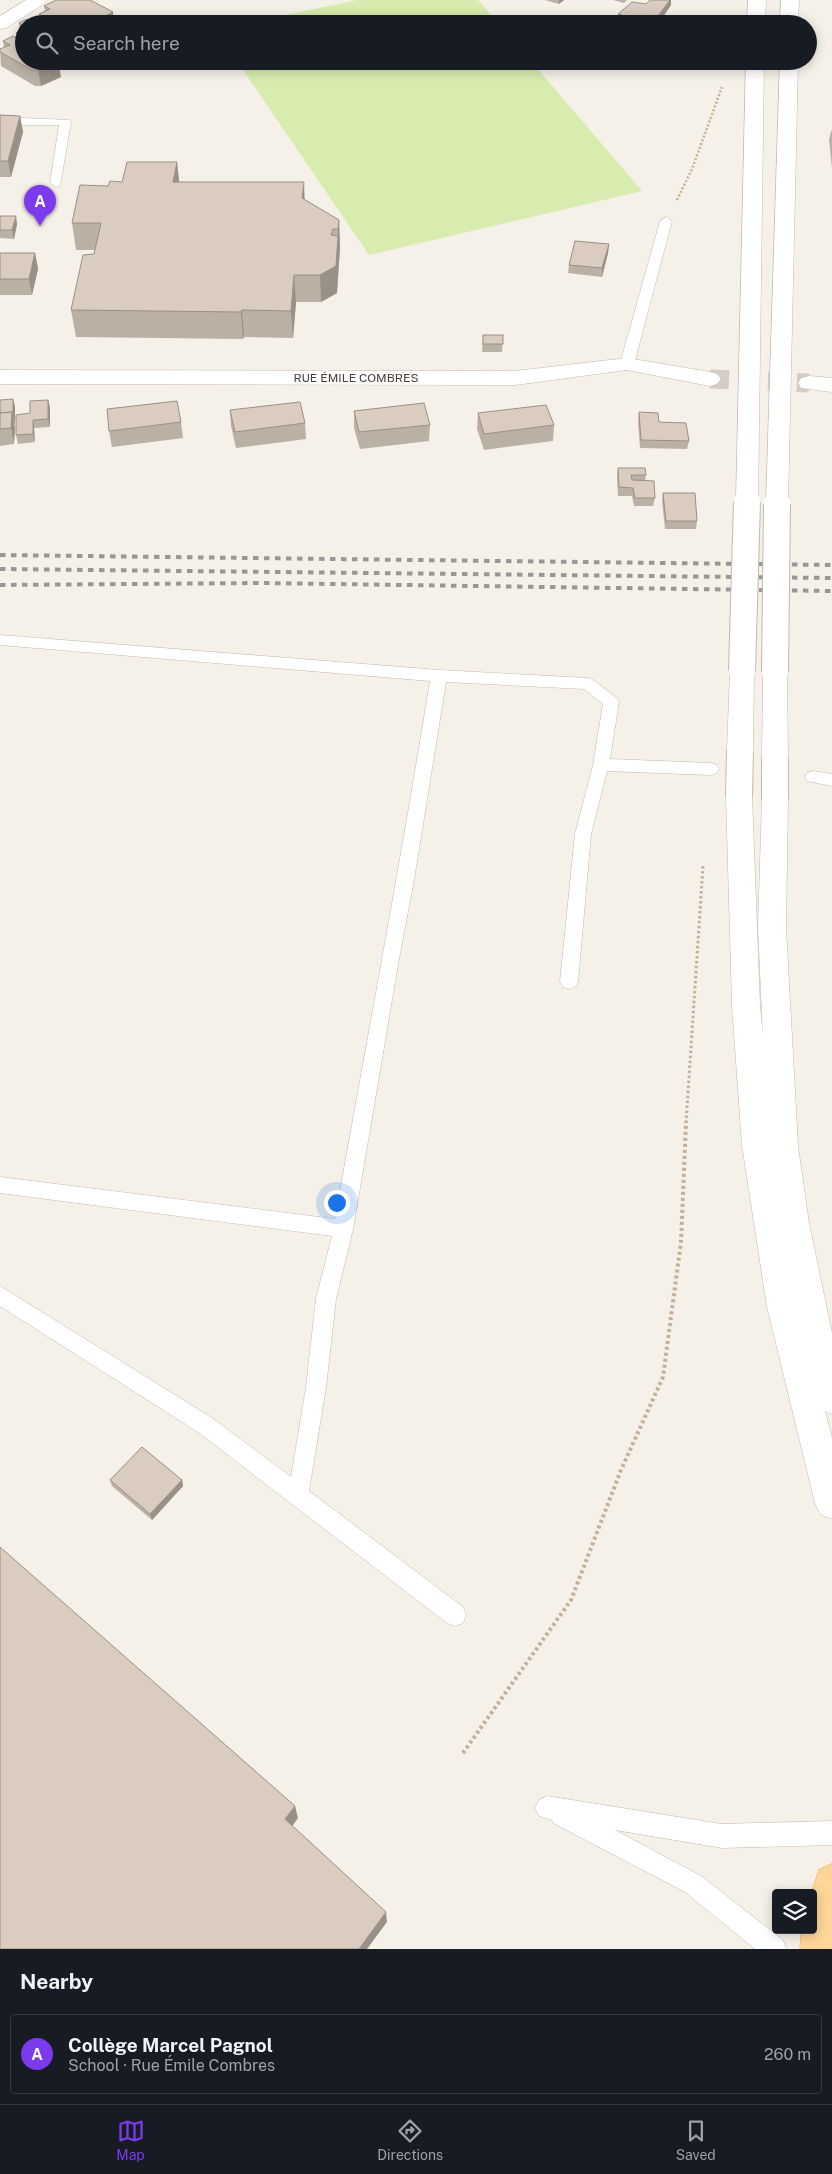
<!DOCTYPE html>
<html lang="en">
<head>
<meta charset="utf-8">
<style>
	:root { --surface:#171b24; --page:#20242c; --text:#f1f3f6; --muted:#9ea1a6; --line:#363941; --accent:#7c3aed }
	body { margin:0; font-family:"Public Sans",sans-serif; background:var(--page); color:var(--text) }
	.controls { position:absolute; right:15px; bottom:15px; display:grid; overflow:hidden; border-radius:5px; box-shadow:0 2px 12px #0003 }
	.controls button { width:45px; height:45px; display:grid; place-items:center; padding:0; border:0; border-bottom:1px solid var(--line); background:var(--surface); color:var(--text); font:25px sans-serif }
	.you { position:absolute; left:336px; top:1202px; width:18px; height:18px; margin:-12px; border:4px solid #fff; border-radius:50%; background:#1a73e8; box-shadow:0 0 0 8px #1a73e833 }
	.badge { display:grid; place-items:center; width:32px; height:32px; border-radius:50%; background:var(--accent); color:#fff; font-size:16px; font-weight:700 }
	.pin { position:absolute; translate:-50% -41px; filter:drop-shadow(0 1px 2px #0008) }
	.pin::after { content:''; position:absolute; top:26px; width:18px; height:15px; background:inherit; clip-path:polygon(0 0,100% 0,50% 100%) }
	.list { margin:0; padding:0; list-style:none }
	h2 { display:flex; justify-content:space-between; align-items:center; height:65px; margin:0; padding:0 20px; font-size:21px }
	h2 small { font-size:16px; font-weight:400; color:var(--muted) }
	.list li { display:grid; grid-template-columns:32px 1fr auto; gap:15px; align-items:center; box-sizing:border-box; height:80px; margin:0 10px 10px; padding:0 10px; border:1px solid var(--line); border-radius:5px }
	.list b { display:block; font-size:19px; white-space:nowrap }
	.list p { margin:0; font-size:16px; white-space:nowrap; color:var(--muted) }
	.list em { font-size:16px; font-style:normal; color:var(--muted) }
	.icon { flex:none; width:28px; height:28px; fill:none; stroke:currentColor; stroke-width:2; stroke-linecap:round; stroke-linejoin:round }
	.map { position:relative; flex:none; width:832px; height:1949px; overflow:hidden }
	.search { position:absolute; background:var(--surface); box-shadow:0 2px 12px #0003; left:15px; right:15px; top:15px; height:55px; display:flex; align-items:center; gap:12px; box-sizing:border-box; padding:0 18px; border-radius:28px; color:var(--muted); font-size:19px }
	.sheet { height:155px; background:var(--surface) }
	nav { display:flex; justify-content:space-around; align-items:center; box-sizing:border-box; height:70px; border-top:1px solid var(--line); background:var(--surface); font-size:14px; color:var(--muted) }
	nav a { display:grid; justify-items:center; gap:2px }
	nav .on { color:var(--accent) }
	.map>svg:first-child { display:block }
	.green { fill:#d7ecae }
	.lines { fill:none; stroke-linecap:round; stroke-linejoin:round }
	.minor-tunnel { stroke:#d3cdc4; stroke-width:19; stroke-dasharray:19 10; stroke-linecap:butt }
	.service-casing { stroke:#c4b9ad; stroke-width:1 }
	.minor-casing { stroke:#c4b9ad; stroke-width:1 }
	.tertiary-casing { stroke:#c4b9ad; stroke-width:1 }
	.primary-casing { stroke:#ebb25f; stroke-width:1 }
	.path-far2 { stroke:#c4b09a; stroke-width:2.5; stroke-dasharray:2 2; stroke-linecap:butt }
	.path-far1 { stroke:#c4b09a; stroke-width:3; stroke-dasharray:2.5 2.5; stroke-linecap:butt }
	.path { stroke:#c4b09a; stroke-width:4; stroke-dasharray:3 3; stroke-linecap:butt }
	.service { fill:#fff; fill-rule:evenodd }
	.minor { fill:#fff; fill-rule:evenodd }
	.tertiary { fill:#fff; fill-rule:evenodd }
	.primary { fill:#ffd697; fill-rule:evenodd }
	.rail { stroke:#979797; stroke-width:4; stroke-dasharray:5.5 5.5; stroke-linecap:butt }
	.tertiary-bridge-casing { stroke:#c4b9ad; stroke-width:28; stroke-linecap:butt }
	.tertiary-bridge { stroke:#fff; stroke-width:26 }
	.wall { fill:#bbb0a4 }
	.shaded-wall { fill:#999086 }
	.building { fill:#dacdbf; stroke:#999086 }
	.labels { text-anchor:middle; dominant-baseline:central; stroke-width:4.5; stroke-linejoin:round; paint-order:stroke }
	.far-street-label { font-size:12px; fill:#493f36; stroke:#fff }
</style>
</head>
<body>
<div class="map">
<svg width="832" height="1949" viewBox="0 0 832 1949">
	<rect width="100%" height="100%" fill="#f5f0e8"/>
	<g class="green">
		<path d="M357,0h121l21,24h-257z"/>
		<path d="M237,61h294l111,130 -273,64z"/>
	</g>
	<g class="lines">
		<path class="minor-tunnel" d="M710,379l99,4"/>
		<g class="service-casing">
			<g id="service">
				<path d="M0,117l69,3 2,2 -11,64 -4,1 -6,-4 9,-58h-59z"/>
				<path d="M666,217l6,4 -38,143 -7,4 -5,-1 -2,-3 40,-143z"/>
				<path d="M0,635l439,35 149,8 5,2 24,18 2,4 -9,57 101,4 6,2 2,4 -2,4 -6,2 -104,-4 -16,63 -13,148 -3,5 -6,2 -6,-2 -3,-5 15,-148 18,-69 10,-61 -19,-15 -138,-7 -32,198 -15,79 -46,270 -17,70 -10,88 -17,104 154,116 3,8 -3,8 -8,3 -8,-3 -249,-191 -198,-126v-20l212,132 79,59 15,-90 10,-88 16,-63 -332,-43v-16l335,42c32,-179 66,-358 95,-538l-430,-36z"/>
				<path d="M813,771l19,3v12l-25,-5 -2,-4 2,-4z"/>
				<path d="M547,1796l175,28 110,-3v24l-110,3 -107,-18 86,46 82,64 3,9h-31l-70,-57 -132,-69 -1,-3 -13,-4 -4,-8 4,-8z"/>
			</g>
		</g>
		<g class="minor-casing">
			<g id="minor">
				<path d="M26,0h21l-3,4 -38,24 -6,1v-13z"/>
				<path d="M627,358l83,14 7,2 4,5 -4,5 -7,2 -83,-16 -112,15 -515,-1v-14l515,1z"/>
				<path d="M809,376l23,2v14l-31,-4 -3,-5 3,-5z"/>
			</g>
		</g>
		<g class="tertiary-casing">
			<g id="tertiary">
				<path d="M748,0h18l-1,24h-18z"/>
				<path d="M781,0h18l-1,24h-18z"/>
				<path d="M746,61h18l-6,441 -3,5 -8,2 -8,-2 -3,-5z"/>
				<path d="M780,61h18l-10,443 -3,5 -8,2 -8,-2 -3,-5z"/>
				<path d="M742,662l9,3 3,6 -1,80 -4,7 -9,2 -9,-2 -4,-7 3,-80 3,-6z"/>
				<path d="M775,663l9,3 3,6 1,86 -4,7 -9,2 -9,-2 -4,-7 1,-86 3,-6z"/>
				<path d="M739,786l9,3 4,7 8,209 3,32 -5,-109 4,-129 4,-7 9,-3 9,3 4,7 -2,129 12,218 11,77 23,110v81l-7,-3 7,27v81l-12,-5 -5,-11 -48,-196 -25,-162 -10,-140 -6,-209 4,-7z"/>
			</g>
		</g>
		<g class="primary-casing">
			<path id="primary" d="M832,1864v85h-32l1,-19h12v-37h-2l8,-23z"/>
		</g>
		<path class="path-far2" d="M677,200l15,-31 30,-82"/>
		<path class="path-far1" d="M686,1123l17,-257"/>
		<path class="path" d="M463,1753l108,-153 50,-130 42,-93 18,-135 5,-120"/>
		<use href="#service" class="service"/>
		<use href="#minor" class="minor"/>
		<use href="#tertiary" class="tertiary"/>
		<use href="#primary" class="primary"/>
		<g class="rail">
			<path d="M0,555l832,10"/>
			<path d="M0,569l832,9"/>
			<path d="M0,585l262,-2 570,8"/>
		</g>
		<g class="tertiary-bridge-casing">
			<g id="tertiary-bridge">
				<path d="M742,671l5,-169"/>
				<path d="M775,672l2,-168"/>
				<path d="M775,758v41"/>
				<path d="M739,796l1,-45"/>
			</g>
		</g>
		<use href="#tertiary-bridge" class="tertiary-bridge"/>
	</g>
	<g class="wall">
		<path d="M56,0l58,21 -7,3h-83v37l37,16 -20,9h-6l-34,-20 -1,-17 4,-2 -1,-6 14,-3 -1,-5 4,-2 -1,-8h15l6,-3 -1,-6 6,-3 -1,-5z"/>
		<path d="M545,0h19l-5,4z"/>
		<path d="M613,0h14l-3,3z"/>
		<path d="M646,4l25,1 -13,19 -7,-1v1h-29l-4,-1v-9z"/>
		<path d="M0,115l20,1 3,16 -12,45h-11z"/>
		<path d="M831,131h1v37l-3,-28z"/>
		<path d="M177,162l2,20 126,18 34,20 1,27 -3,46 -16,9h-25l-3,36 -49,-1 -1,2 -167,-2 -5,-27 23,-56 1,-4h-19l-4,-27 36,-37 14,-4z"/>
		<path d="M0,216l17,8 -3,15 -14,-1z"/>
		<path d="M609,244l-1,9 -6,24 -34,-4 1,-8z"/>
		<path d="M0,253h35l3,16 -6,26h-32z"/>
		<path d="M483,335h20l-1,17h-20z"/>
		<path d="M13,399l2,8 -1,37 -14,2v-46z"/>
		<path d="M48,400l2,8v19l-16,1 1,14 -17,2 -2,-9 14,-22z"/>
		<path d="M230,410l75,13 1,16 -70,9 -5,-22z"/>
		<path d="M354,411l76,14 -1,16 -69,8 -6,-21z"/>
		<path d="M639,412l20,10 30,19 -2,8 -47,-1 -2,-27z"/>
		<path d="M478,413l76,12 -1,16 -69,9 -7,-21z"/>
		<path d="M181,422l2,16 -71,9 -3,-16z"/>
		<path d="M618,468l28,7 -1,6 10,17 -2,8h-19l-2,-10h-14l-1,-20z"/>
		<path d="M663,493l34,28 -1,8h-31l-3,-28z"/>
		<path d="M110,1480h72l1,6 -31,34 -40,-34z"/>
	</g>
	<g class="shaded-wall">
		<path d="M559,0h5l-5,4z"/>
		<path d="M670,0h1v5l-13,19v-8z"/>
		<path d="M113,12l1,9 -7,3h-6v-6z"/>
		<path d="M652,15l-1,8 -4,1v-2z"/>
		<path d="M96,16l1,8h-18z"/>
		<path d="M58,61l3,16 -20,9 -3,-16z"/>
		<path d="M20,116l3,16 -12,45 -3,-16z"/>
		<path d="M177,162l3,27 -7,-7z"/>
		<path d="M304,182l1,27 -3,-11z"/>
		<path d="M16,216l1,8 -3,15 -2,-9z"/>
		<path d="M339,220l1,27 -3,46 -16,9 -1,-27 18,-37v-9z"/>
		<path d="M609,244l-1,9 -6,24v-9z"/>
		<path d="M35,253l3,16 -6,26 -3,-16z"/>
		<path d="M294,275l2,27 -3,36 -2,-27z"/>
		<path d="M242,310l2,27 -1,2 -2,-27z"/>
		<path d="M13,399l2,8v17l-2,-8z"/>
		<path d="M48,400l2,8v19l-2,-8z"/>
		<path d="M12,412l3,16 -1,16 -3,-16z"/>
		<path d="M33,420l1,8 1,14 -2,-8z"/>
		<path d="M182,1480l1,6 -31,34 -2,-6z"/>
		<path d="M295,1806l3,12 -10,14 -3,-13z"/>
		<path d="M386,1912l1,10 -20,27h-8z"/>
	</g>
	<g class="building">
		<path d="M56,0h34l23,12 -12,6 -5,-2 -17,8h-55v2l-5,-3 8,-4 7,4 12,-5 -7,-4 11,-5 -6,-3z"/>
		<path d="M650,0h20l-12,16 -6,-1 -5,7 -29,-8 14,-12 14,2z"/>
		<path d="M24,30v12l-6,-3 5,-2 -7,-4z"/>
		<path d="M13,36l11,6v19h34l-20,9h-6l-32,-18v-3l10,-4 -7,-4z"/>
		<path d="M0,115l20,1 -12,45h-8z"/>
		<path d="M127,162h50l-4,20h131l-2,16 37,22 -1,9h-5l-2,6 7,1 -2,30 -16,9h-26l-3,36 -49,-1 -1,2 -170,-2 12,-55 11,-1 7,-31h-29l8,-38 28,1 2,-5 12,1z"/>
		<path d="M0,216h16l-4,14h-12z"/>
		<path d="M575,241l34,3 -7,24 -33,-3z"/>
		<path d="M0,253h35l-6,26h-29z"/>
		<rect x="483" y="335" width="20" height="9"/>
		<path d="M13,399v17h-1v-4l-12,1v-13z"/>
		<path d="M48,400v19l-15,1v14l-17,1v-20l14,-2v-12z"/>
		<path d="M177,401l4,21 -72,9 -2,-22z"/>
		<path d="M300,402l5,21 -70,9 -5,-22z"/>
		<path d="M424,403l6,22 -71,7 -5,-21z"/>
		<path d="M546,405l8,20 -70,9 -6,-21z"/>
		<path d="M12,412l-1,16 -11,1v-16z"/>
		<path d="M639,412l19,1 1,9 27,1 3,18 -48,-1z"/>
		<path d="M618,468h27l1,7h-15l1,5 22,1 1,17h-20l-2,-10 -14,-1z"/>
		<path d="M663,493h32l2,28h-31z"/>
		<path d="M142,1447l40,33 -32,34 -40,-34z"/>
		<path d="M0,1547l295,259 -10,13 101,93 -27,37h-359z"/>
	</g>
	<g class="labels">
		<g class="far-street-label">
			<text x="356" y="378">RUE ÉMILE COMBRES</text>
		</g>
	</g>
</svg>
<div class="controls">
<button><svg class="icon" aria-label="layers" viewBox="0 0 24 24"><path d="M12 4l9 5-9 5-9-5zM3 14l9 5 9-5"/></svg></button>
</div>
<div class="you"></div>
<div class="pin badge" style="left:40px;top:226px">A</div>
<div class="search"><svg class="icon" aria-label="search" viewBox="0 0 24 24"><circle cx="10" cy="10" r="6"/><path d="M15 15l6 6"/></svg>Search here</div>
</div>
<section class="sheet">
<h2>Nearby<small></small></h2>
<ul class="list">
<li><span class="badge">A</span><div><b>Collège Marcel Pagnol</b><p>School · Rue Émile Combres</p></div><em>260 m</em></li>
</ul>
</section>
<nav>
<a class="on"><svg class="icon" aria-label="map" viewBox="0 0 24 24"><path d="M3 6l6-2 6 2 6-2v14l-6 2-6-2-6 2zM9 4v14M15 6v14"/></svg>Map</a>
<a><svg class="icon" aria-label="directions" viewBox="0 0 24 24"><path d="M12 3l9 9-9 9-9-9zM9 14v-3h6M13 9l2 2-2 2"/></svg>Directions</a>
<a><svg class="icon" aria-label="saved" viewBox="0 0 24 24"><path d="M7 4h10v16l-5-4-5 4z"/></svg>Saved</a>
</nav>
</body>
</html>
